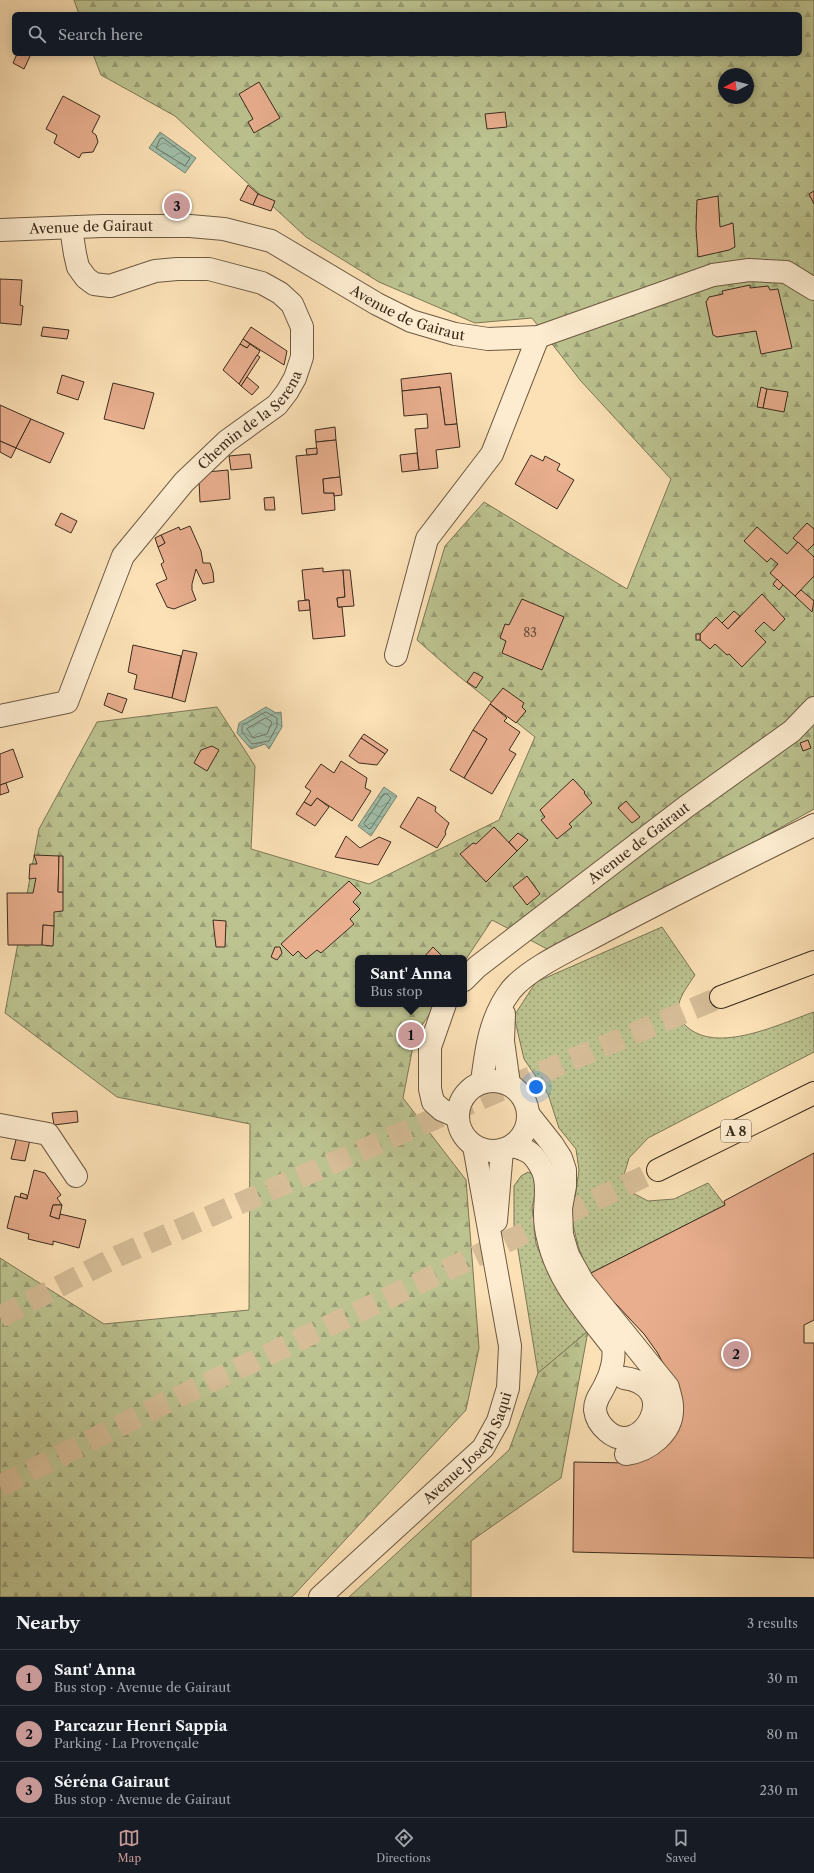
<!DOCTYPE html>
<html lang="en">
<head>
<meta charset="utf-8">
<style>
	:root { --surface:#171b24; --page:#20242c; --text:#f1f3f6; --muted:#9ea1a6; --line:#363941; --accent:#c59692 }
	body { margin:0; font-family:"Libre Caslon Text",serif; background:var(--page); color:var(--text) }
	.compass { position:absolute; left:718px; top:68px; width:36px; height:36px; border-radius:50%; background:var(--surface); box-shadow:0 2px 10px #0003; rotate:263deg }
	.you { position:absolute; left:536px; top:1087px; width:14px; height:14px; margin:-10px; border:3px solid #fff; border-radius:50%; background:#1a73e8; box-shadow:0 0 0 6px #1a73e833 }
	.badge { display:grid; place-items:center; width:26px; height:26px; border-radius:50%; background:var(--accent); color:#111; font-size:13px; font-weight:700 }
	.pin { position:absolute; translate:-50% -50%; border:2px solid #fff; box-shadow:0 1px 4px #0006 }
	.popup { position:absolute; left:355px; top:955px; width:112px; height:52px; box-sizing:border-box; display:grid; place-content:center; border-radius:6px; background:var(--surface); filter:drop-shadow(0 1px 3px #0005); font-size:13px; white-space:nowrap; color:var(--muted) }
	.popup b { font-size:15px; color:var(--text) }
	.popup::after { content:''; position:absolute; left:50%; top:100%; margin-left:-8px; border:8px solid transparent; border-top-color:var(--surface) }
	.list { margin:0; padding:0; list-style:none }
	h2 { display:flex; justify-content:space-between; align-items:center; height:52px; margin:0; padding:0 16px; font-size:17px }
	h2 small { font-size:13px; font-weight:400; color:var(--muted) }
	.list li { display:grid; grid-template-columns:26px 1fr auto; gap:12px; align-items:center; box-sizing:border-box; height:56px; padding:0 16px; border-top:1px solid var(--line) }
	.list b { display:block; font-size:15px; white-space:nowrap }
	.list p { margin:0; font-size:13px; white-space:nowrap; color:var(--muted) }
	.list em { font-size:13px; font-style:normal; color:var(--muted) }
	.icon { flex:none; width:22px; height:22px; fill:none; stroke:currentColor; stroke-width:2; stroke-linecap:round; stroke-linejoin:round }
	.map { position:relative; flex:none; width:814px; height:1597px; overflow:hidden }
	.search { position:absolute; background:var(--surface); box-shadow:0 2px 10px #0003; left:12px; right:12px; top:12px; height:44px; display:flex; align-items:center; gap:10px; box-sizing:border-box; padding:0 14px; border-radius:6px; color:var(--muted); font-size:15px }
	.sheet { height:220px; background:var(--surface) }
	nav { display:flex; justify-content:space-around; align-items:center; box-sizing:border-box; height:56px; border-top:1px solid var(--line); background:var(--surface); font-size:11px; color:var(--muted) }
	nav a { display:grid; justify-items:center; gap:2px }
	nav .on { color:var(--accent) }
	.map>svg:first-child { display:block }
	.grass { fill:url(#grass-dots); stroke:#7c7856 }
	.forest { fill:url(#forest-firs); stroke:#7c7856; fill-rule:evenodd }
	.water { fill:url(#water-waves); stroke:#788471 }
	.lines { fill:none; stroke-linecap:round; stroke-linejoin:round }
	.shore { stroke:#6e7562; stroke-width:1 }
	.building { fill:#e8ae8e; stroke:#3c2c1c }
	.highway-tunnel { stroke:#d6bd97; stroke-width:22; stroke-dasharray:22 11; stroke-linecap:butt }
	.minor-casing { stroke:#6c5942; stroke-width:24 }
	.highway-casing { stroke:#3c2c1c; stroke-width:24 }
	.minor { stroke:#fdecd0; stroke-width:22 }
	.highway { stroke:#fce1b6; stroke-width:22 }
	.labels { text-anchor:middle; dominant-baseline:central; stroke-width:4; stroke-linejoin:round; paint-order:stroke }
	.number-label { font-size:12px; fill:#674c38 }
	.shield { fill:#fdecd0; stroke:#766652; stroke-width:1 }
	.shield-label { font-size:13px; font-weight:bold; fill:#3c2c1c }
	.street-label { font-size:14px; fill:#3c2c1c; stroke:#fdecd0 }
</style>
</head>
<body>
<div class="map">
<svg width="814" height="1597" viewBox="0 0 814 1597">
	<defs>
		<pattern id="grass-dots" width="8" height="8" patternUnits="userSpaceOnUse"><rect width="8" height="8" fill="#bcc390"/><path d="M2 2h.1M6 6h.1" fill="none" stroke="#9a9f75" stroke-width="1.8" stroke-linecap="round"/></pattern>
		<pattern id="forest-firs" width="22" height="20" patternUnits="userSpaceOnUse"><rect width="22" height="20" fill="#bcc390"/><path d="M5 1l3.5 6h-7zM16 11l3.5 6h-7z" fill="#9a9f75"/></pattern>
		<pattern id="water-waves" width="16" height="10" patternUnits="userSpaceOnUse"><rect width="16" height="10" fill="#a0bea9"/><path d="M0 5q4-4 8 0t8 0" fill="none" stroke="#849b89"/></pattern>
	</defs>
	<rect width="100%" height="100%" fill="#fce1b6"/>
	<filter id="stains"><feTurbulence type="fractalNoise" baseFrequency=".005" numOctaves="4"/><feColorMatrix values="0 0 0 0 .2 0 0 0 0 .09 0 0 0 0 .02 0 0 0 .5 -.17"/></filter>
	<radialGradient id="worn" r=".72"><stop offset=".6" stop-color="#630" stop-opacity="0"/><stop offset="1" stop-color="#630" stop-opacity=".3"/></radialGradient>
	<g class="grass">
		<path d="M662,927l33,48c-10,15 -27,35 -9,51 31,29 93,-2 128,-14v40l-166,86 -19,20 -5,17 9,18 15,8 26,-2 34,-16 17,22 -136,69 -11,-28 -6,-26 7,-50 -3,-21 -17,-21 -11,-34 -24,-35 -10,-43 22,-34z"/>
		<path d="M528,1172l5,3 2,6 1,10 -4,16 4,37 18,40 34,47 -50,42 -24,-148v-39l7,-10z"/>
	</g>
	<g class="forest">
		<path d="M74,0h740v809l-115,64 -148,78 -59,-31 -28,42v-4h-106v46h78l-21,32 -12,62 63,82 13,168 -13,62 -174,187h-292v-339l104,66 145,-14 1,-186 -133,-27 -112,-84 34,-184 58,-107 120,-15 38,59 -4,83 118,35 130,-64 36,-83 -79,-63 -39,-34 28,-94 39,-44 143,87 44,-110 -91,-99 -48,-62 -57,5 -96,-41 -73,-45 -131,-121 -74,-41 -8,-21h707v-40h-721zM724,74h24v24h-24z"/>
		<path d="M588,1331l-27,147 -90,63v56h-122l160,-147 29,-77z"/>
	</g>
	<g class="water">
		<path d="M160,132l36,26 -11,15 -36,-25z"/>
		<path d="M266,707l10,6 5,-1 1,15 -13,22 -4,-5 -14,5 -14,-16 2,-10z"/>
		<path d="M384,787l13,9 -26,40 -13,-10z"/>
	</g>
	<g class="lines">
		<g class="shore">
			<path d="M163,138l27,20 -5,8 -29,-18 4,-9z"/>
			<path d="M266,712l11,6v8l-8,15 -17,3 -10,-12v-6z"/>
			<path d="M266,718l6,4 -5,12 -14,4 -6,-9z"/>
			<path d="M384,794h3l4,4 -20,30 -2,1 -5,-5z"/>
		</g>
	</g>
	<g class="building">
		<path d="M17,54h14l-7,15 -11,-6z"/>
		<path d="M259,82l21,36 -26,15 -6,-11 5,-3 -14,-25z"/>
		<path d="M63,96l37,20 -8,16 4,3 2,7 -5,10 -11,1 -3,5 -25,-15 3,-8 -11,-6z"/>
		<path d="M505,112l2,15 -20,2 -2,-15z"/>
		<path d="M248,185l10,9 -5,11 -13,-5z"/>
		<path d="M814,191v13l-5,-10z"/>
		<path d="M258,194l17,7 -4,10 -18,-6z"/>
		<path d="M718,196l2,31 13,-4 2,24 -6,3 -31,7 -2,-29 1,-28z"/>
		<path d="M0,279l22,1 -2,25 3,1 -2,19 -21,-2z"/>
		<path d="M750,285v3l18,-2 2,4 8,-1 14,59 -31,6 -5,-23 -39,6 -4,-2 -7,-33 3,-5 14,-3 -1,-3z"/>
		<path d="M43,327l26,3 -2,9 -26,-3z"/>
		<path d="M251,327l36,24 -3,14 -41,-26z"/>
		<path d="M243,339l7,5 -3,4 -7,-4z"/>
		<path d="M240,344l7,4 3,-4 10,7 -21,33 -16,-14z"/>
		<path d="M257,355l3,2 -19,29 -2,-2z"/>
		<path d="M451,373l6,51 -12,1 -5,-38 -38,4 -1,-12z"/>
		<path d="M62,375l22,7 -6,18 -21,-7z"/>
		<path d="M247,377l12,10 -7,8 -11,-9z"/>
		<path d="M113,383l41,10 -10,36 -40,-10z"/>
		<path d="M440,387l5,38 12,-1 3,23 -24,3 2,18 -19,2 -4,-41 13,-1 -1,-14 -23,2 -2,-25z"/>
		<path d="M761,387l6,2 -4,19 -6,-1z"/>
		<path d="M767,389l21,3 -4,20 -21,-4z"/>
		<path d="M0,405l31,14 -15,29 -16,-7z"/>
		<path d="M31,419l33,14 -14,30 -34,-15z"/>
		<path d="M335,427l1,13 -20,2 -1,-12z"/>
		<path d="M336,440l4,37 -17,2 1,14h10l1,17 -33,4 -6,-58 21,-2 -1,-12z"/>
		<path d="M0,441l16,7 -5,10 -11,-6z"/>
		<path d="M317,448v6l-10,1 -1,-6z"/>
		<path d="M417,453l2,17 -17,2 -2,-17z"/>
		<path d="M250,454l2,14 -21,2 -2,-14z"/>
		<path d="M531,455l12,6 2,-5 15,8 -3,6 17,10 -17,29 -42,-25z"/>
		<path d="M228,470l2,29 -30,3 -1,-22 8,-8z"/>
		<path d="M340,477l2,18 -8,1v-3h-10l-1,-14z"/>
		<path d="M274,497l1,13h-10l-1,-12z"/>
		<path d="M61,513l16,8 -6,12 -16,-8z"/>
		<path d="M807,523l7,6v15l-7,7 -14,-13z"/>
		<path d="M190,526l11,25 2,12h7l3,9 1,10 -11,2 -7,-15 -4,15v6l4,10 -22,9 -7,-2 -11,-23 11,-5 -6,-15 3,-2 -6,-15 7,-4 -4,-8 18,-8 1,3z"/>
		<path d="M757,527l30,27 11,-12 16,15v19l-19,20 -25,-23 8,-9 -7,-6 -4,4 -23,-21z"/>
		<path d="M161,535l4,8 -7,4 -3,-9z"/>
		<path d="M323,568v4l20,-2 2,27 -8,1 1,9h4l3,29 -32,3 -4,-39h-4l-3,-30z"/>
		<path d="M343,570h7l4,36 -16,1 -1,-9 8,-1z"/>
		<path d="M777,579l6,6 -4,5 -6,-6z"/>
		<path d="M801,590l13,11 -2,11 -17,-16z"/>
		<path d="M762,594l23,25 -11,12 -10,-9 -9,9 11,11 -24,25 -13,-13 -2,1 -12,-11 -5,5 -10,-9v-6l16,-17 12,12z"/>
		<path d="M522,599l42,18 -22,53 -40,-17 4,-12 -6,-3 5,-14 4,1z"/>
		<path d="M309,600l1,10 -11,1 -1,-10z"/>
		<path d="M734,611l6,5 -12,13 -6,-6z"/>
		<rect x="696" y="634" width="4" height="6"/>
		<path d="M133,645l48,11 -9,42 -38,-9 3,-14 -9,-3z"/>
		<path d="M183,650l14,3 -12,49 -13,-4z"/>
		<path d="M474,672l9,5 -7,11 -9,-6z"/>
		<path d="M503,688l21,15 -2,4 4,4 -10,12 -26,-19z"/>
		<path d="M108,693l19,6 -5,14 -18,-8z"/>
		<path d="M490,704l17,14 -3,3 16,11 -11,18 7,4 -24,40 -28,-16 23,-39 -14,-9z"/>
		<path d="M473,730l14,9 -23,39 -14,-8z"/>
		<path d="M364,734l24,16 -3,4 -24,-16z"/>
		<path d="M361,738l24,16 -8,11 -18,-2 -10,-7z"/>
		<path d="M808,740l3,8 -8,3 -3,-8z"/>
		<path d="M212,746l7,4 -12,21 -13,-8 7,-13z"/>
		<path d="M13,749l10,28 -23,8v-31z"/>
		<path d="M341,761l26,17 -2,10 6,3 -19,30 -35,-23 -6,8 -7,-4 7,-11 -6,-4 16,-23 13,9z"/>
		<path d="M573,779l12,13 -1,1 8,10 -23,21 3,3 -15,12 -16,-19 4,-3 -5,-7z"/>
		<path d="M6,783l3,9 -9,3v-10z"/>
		<path d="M418,797l18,10 -1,4 14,12 -4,9 1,2 -9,14 -37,-21z"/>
		<path d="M317,798l12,9 -14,19 -19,-12 8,-12 7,4z"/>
		<path d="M626,801l14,16 -8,6 -14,-15z"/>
		<path d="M494,827l23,24 -31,31 -26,-28 13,-11 3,1z"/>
		<path d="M518,833l10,7 -11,11 -8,-9z"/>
		<path d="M346,836l14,12 19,-11 12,5 -13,23 -43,-8z"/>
		<path d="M34,855l25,1 -1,36h5v19l-9,1v14l-11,-1 -1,20h-34l-1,-52h26l3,-15 -7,1 1,-15h7z"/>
		<path d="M59,856h4v36h-5z"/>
		<path d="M527,876l13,18 -13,11 -14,-18z"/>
		<path d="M349,881l12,12 -8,9 7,7 -10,10 4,5 -33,29 -4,-3 -11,9 -8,-8 -5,5 -12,-12z"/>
		<path d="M213,920l13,1 -1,26h-9z"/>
		<path d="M43,925l11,1 -1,20 -11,-1z"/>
		<path d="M275,947h5l2,6 -5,7 -6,-3z"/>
		<path d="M433,947l11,11h-21z"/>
		<path d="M77,1111l1,11 -24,3 -2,-12z"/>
		<path d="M17,1136l13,4 -5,21 -14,-2z"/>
		<path d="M814,1153v167l-10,5v18h10v215l-241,-6 1,-90 56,1 44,-80 -17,-31 -13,-18 -28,-30 -15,-13 -12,-17 136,-69 -1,-4z"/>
		<path d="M34,1170l11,3 16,22 -4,3 5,7h-9l-3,11 9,3 1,-5 26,6 -7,28 -26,-7v4l-25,-6 1,-5 -22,-6 8,-32 12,3z"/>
		<path d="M21,1193l6,2v4l-7,-2z"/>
		<path d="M53,1205h9l-3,14 -9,-3z"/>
	</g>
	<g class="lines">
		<g class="highway-tunnel">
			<path d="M0,1317l118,-61 450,-195 153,-64"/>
			<path d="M0,1486l159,-80 499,-236"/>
		</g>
		<g class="minor-casing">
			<g id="minor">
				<path id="s1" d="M0,230l102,-4h88l34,3 47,12 106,63 34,17 44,13 33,5 50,-2 175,-62 36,-5 37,2 28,17"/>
				<path d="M396,655l31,-116 65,-85 46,-117"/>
				<path id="s2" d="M0,716l67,-14 56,-146 61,-74 43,-41 50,-36 10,-13 8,-14 7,-21v-30l-10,-23 -12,-11 -18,-10 -53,-14h-32l-22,2 -45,15 -16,-2 -8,-6 -8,-11 -3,-13 -4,-26"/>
				<path id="s3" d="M464,980l13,-13 210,-161 105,-75 22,-23"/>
				<path d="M445,1004l-15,43v42l3,13 9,8 16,7"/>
				<path d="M504,1014l-1,27 6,43"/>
				<circle cx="493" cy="1116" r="35"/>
				<path d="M482,1082c4,-32 8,-65 29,-92 19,-23 65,-43 92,-58 70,-37 140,-72 211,-107"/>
				<path d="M529,1115l23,29 9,14 4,12v16l-4,22 1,27 6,20 15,27 85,105c1,6 4,13 4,19 2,26 -23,45 -46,48"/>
				<path d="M0,1125l48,9 28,42"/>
				<path d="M513,1146c16,4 21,8 29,23 7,13 3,31 3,45 0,8 1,17 3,24 9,43 39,75 65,109 2,12 -2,27 -8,38 -4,9 -10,14 -10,25 1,8 5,15 12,21 34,30 77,-45 17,-53"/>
				<path d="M496,1221l6,-71"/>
				<path id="s4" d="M320,1597l163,-149 15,-27 10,-33 2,-42 -36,-200"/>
			</g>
		</g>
		<g class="highway-casing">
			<g id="highway">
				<path d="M721,997l93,-35"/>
				<path d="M658,1170l156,-77"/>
			</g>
		</g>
		<use href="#minor" class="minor"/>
		<use href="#highway" class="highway"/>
	</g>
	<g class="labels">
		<g class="number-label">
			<text x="530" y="632">83</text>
		</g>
		<rect class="shield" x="721" y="1120" width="30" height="22" rx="3"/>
		<g class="shield-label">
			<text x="736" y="1131">A 8</text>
		</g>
		<g class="street-label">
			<text stroke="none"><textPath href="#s1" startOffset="91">Avenue de Gairaut</textPath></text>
			<text stroke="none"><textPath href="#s1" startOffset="428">Avenue de Gairaut</textPath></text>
			<text stroke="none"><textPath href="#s2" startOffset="412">Chemin de la Serena</textPath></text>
			<text stroke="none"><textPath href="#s3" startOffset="222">Avenue de Gairaut</textPath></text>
			<text stroke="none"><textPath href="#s4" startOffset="212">Avenue Joseph Saqui</textPath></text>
		</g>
	</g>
	<rect width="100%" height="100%" filter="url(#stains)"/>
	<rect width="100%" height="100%" fill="url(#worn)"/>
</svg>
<svg class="compass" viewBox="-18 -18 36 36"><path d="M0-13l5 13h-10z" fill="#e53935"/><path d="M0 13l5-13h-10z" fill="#9ea1a6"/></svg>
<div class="you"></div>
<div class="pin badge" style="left:411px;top:1035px">1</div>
<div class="popup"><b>Sant' Anna</b>Bus stop</div>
<div class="pin badge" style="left:736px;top:1354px">2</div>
<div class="pin badge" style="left:177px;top:206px">3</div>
<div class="search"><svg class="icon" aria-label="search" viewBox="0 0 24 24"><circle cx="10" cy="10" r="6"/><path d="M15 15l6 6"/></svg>Search here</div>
</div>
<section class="sheet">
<h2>Nearby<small>3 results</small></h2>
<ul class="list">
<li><span class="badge">1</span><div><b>Sant' Anna</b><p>Bus stop · Avenue de Gairaut</p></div><em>30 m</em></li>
<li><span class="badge">2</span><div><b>Parcazur Henri Sappia</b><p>Parking · La Provençale</p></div><em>80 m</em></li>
<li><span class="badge">3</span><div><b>Séréna Gairaut</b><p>Bus stop · Avenue de Gairaut</p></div><em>230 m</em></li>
</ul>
</section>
<nav>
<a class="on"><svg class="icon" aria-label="map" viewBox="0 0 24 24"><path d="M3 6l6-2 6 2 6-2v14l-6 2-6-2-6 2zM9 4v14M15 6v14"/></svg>Map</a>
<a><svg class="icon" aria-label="directions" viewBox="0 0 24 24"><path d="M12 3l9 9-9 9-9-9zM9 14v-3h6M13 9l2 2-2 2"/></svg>Directions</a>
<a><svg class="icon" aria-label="saved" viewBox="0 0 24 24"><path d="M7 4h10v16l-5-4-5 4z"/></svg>Saved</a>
</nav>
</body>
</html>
